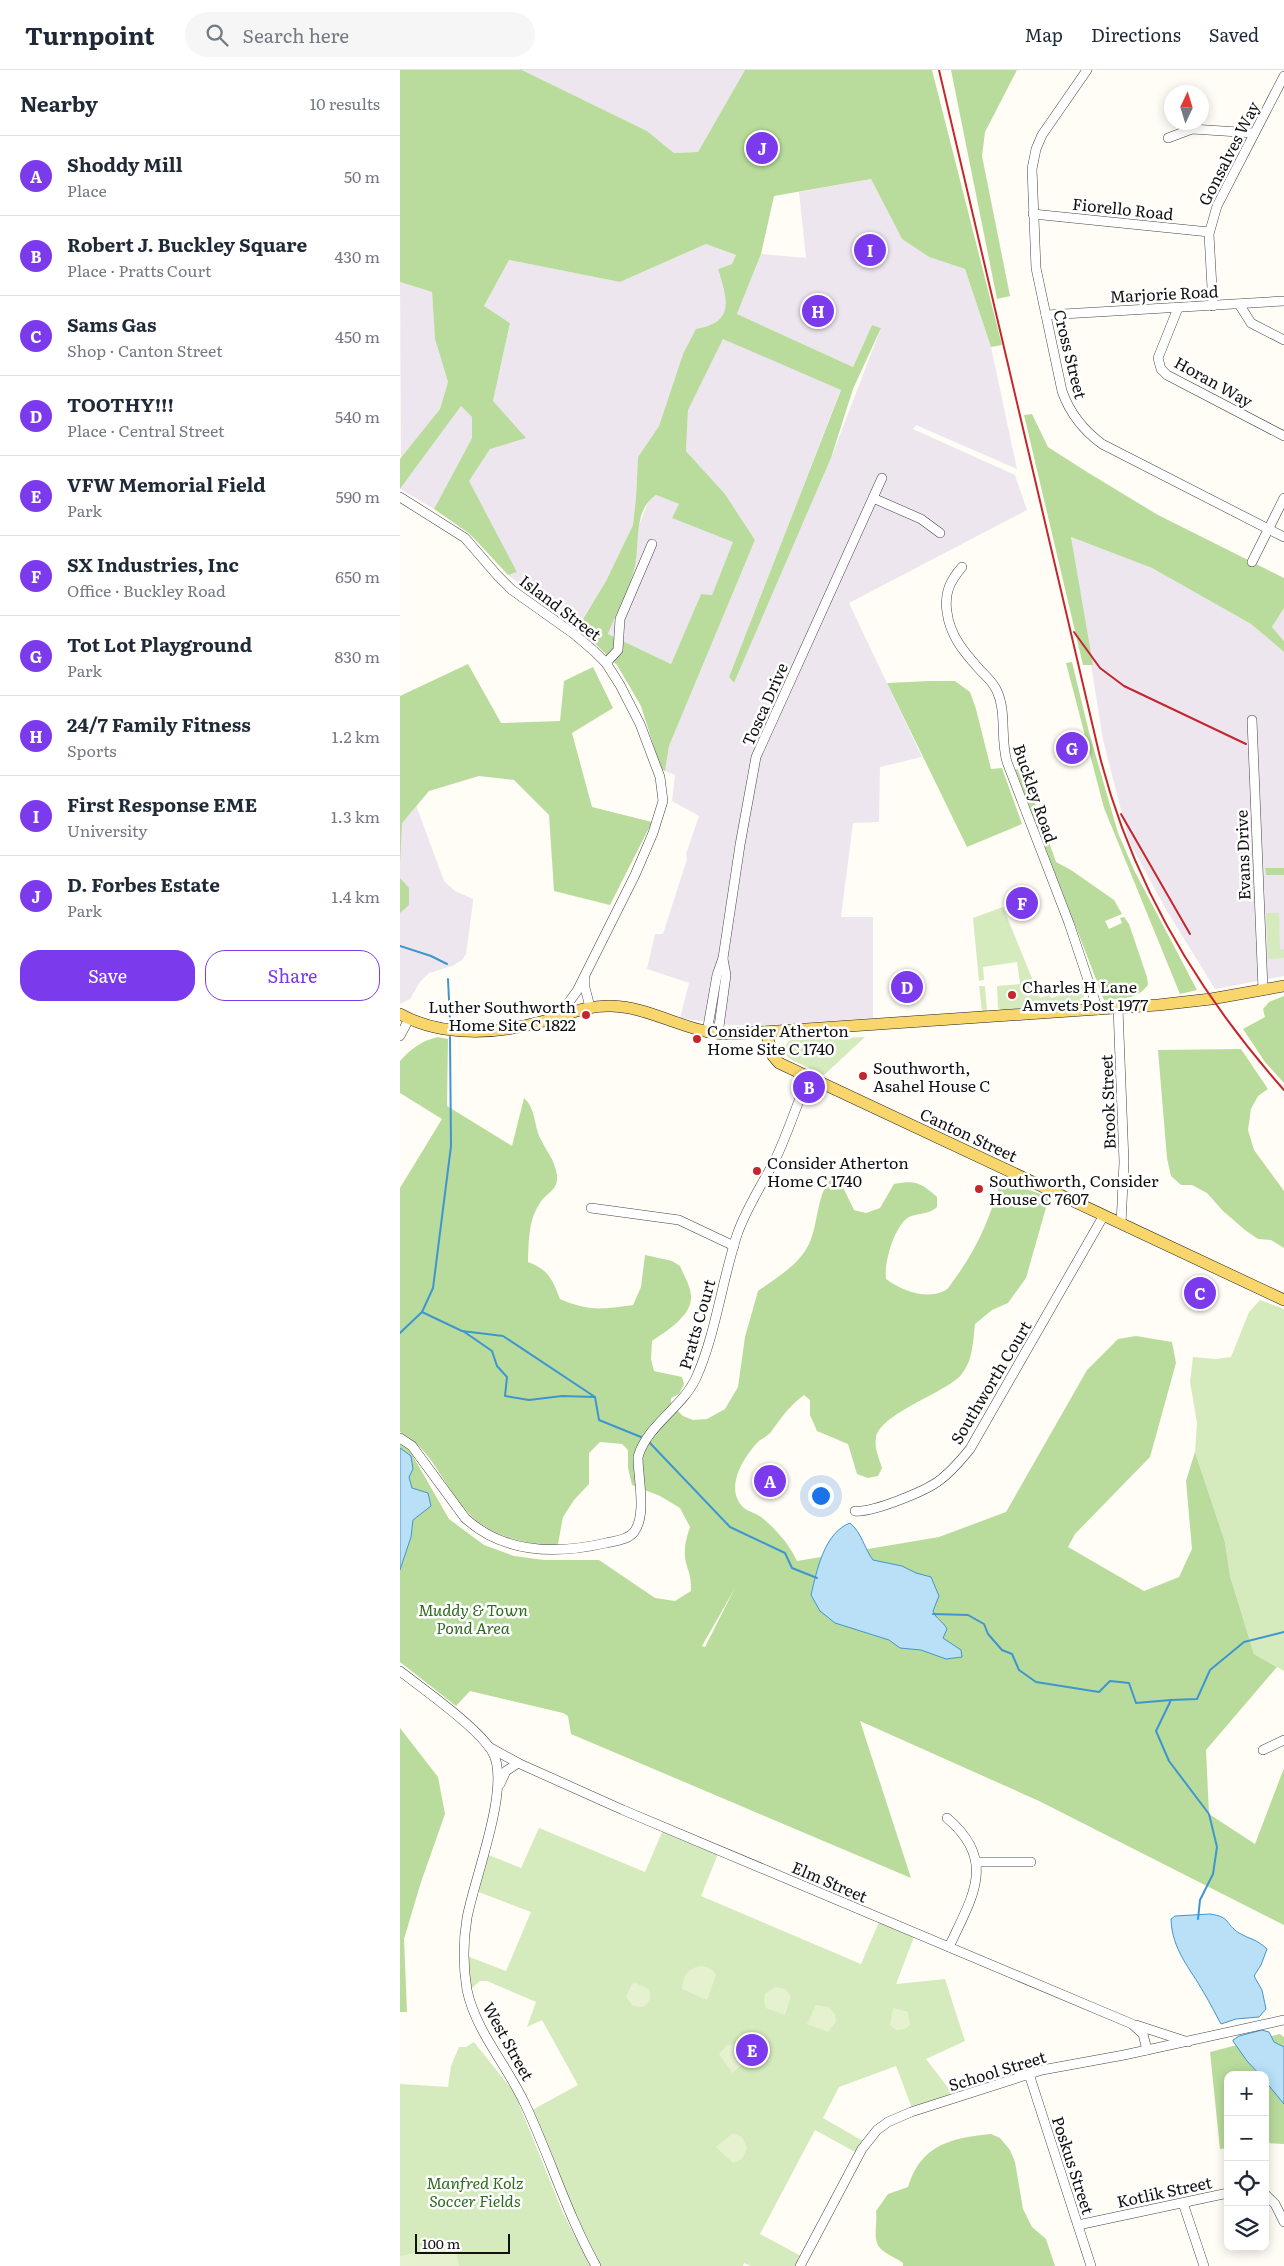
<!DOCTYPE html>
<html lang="en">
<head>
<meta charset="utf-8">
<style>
	:root { --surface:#fff; --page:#f6f6f7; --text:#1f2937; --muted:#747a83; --line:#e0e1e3; --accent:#7c3aed }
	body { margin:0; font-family:Literata,serif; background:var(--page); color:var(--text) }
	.controls { position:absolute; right:15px; bottom:15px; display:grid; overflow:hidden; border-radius:10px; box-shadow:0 2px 12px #0003 }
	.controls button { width:45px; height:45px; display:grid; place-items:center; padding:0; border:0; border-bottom:1px solid var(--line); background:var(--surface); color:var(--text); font:25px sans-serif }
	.compass { position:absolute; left:764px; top:15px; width:45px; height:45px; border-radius:50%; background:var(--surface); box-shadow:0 2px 12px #0003; rotate:4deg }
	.scale { position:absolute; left:15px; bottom:12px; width:95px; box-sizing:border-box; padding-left:5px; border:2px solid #111; border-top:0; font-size:14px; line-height:18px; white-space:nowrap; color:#111; -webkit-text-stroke:4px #fff; paint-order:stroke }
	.you { position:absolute; left:420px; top:1425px; width:18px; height:18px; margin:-12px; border:4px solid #fff; border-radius:50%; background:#1a73e8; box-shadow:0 0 0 8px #1a73e833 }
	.badge { display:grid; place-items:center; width:32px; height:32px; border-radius:50%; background:var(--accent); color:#fff; font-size:16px; font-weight:700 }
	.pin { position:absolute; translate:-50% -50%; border:2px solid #fff; box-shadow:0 1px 5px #0006 }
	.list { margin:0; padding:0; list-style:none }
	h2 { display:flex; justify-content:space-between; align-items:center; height:65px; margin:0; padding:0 20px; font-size:21px }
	h2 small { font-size:16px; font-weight:400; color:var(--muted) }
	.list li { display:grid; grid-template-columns:32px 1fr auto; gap:15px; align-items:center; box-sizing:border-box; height:80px; padding:0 20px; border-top:1px solid var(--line) }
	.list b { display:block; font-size:19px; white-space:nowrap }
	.list p { margin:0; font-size:16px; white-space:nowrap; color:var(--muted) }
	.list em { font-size:16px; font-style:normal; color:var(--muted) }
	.actions { display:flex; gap:10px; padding:15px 20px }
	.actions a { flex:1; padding:11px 0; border:1px solid var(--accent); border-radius:20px; text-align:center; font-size:18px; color:var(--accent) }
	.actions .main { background:var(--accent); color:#fff }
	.icon { flex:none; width:28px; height:28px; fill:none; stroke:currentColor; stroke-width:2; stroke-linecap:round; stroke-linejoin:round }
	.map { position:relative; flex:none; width:884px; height:2196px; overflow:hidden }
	header { display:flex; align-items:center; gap:30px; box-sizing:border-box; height:70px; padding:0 25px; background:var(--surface); border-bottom:1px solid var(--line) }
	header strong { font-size:24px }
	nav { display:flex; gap:28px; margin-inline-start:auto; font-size:18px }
	.search { width:350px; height:45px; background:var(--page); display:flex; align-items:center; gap:12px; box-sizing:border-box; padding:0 18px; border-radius:28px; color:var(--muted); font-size:19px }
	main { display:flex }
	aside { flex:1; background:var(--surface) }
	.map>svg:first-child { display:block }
	.industrial { fill:#eee6ef }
	.green { fill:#d5ebbd }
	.forest { fill:#b9dc9c; fill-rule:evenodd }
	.pitch { fill:#e6f2cf }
	.water { fill:#b9e0f7; stroke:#3f96cf }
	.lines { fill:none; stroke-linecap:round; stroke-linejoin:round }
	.stream { stroke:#3f96cf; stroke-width:2 }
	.minor-casing { stroke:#444; stroke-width:10 }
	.major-casing { stroke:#222; stroke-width:12 }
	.minor { stroke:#fff; stroke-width:9 }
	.major { stroke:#f9d66b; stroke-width:11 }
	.rail { stroke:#c4262e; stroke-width:2 }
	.poi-dot { fill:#c4262e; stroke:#fff; stroke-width:2 }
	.labels { text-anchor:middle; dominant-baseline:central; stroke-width:5; stroke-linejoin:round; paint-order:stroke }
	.street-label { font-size:16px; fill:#111; stroke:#fff }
	.poi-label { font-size:16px; fill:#111; stroke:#fff; text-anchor:start }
	.park-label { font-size:16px; font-style:italic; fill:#2f6b1f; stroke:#fff }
</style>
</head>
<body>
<header>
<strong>Turnpoint</strong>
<div class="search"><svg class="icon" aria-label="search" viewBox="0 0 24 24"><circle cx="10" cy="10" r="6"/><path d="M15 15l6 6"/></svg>Search here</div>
<nav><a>Map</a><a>Directions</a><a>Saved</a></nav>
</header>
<main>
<aside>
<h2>Nearby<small>10 results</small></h2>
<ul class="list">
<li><span class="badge">A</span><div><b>Shoddy Mill</b><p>Place</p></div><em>50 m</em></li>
<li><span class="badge">B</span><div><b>Robert J. Buckley Square</b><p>Place · Pratts Court</p></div><em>430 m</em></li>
<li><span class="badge">C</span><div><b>Sams Gas</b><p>Shop · Canton Street</p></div><em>450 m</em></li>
<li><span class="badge">D</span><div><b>TOOTHY!!!</b><p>Place · Central Street</p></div><em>540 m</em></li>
<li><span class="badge">E</span><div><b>VFW Memorial Field</b><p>Park</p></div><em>590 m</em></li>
<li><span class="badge">F</span><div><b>SX Industries, Inc</b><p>Office · Buckley Road</p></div><em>650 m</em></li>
<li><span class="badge">G</span><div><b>Tot Lot Playground</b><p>Park</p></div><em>830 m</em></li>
<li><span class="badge">H</span><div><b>24/7 Family Fitness</b><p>Sports</p></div><em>1.2 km</em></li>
<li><span class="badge">I</span><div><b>First Response EME</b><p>University</p></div><em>1.3 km</em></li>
<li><span class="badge">J</span><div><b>D. Forbes Estate</b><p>Park</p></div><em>1.4 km</em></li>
</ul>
<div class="actions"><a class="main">Save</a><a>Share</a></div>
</aside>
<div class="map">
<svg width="884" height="2196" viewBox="0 0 884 2196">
	<rect width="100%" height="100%" fill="#fffdf5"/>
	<g class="industrial">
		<path d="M122,0h223l-47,82 -24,1 -27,-22z"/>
		<path d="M471,109l31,60 27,18 36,12 26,78 26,122 -101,-44 -3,4 102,46 12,35 -178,93 73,154 -42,10 -1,55 -26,1 -12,94h32v101l-104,7h-39l-50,-7 9,-35 -42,-14 8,-35h8l24,-75 -1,-5 13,-38 -27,-15 3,-26 -10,-4 4,-25 86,-206 -30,-46 -39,-43 2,-41 35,-72 118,51 -112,288 5,6 97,-225 50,-130 -9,-3 -19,42 -116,-53 24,-60 45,4 -7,-66z"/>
		<path d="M306,174l30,11 -4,9 -14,5 9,32 -2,13 -42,40 -24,72 -21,31 -2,40 -3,28 -27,56 -25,40 -49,-28 -24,-18 9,-3 -49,-91 22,-32 3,-48 17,-78 -26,-17 25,-46 111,22z"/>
		<path d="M0,212l32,10 3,47 13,43 -8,27 -39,51z"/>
		<path d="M61,336l11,11v21l-38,71 -34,-20z"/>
		<path d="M256,425l23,9 -6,14 61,24 -22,53 -11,-1 -30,70 -63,-30 27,-68 1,-33 13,-33z"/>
		<path d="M671,467l81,31 99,56 33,28v216h-19l1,7h18v101l-69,13 -50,-81 -36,-67 -26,-101z"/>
		<path d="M884,538v33l-12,-14z"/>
		<path d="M10,719l34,92 11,10 18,8v3l-7,52 -4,6 -10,6 -23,7 -9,9 -10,17 -10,5v-198z"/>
	</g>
	<g class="green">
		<circle cx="672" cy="678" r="8"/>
		<path d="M603,837l37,91 9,-3 2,3 7,-2 -1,-4 24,-8 5,5 -3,11 -4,3 -77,7 -4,-2 -1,-22 23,-2 -3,-22 -34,5 1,13 -5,1 -6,-63z"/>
		<path d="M866,843h13l1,36 4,1v8l-16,1z"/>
		<path d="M579,916h6l2,25h-5z"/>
		<path d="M465,967l-41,38 -34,-16 -6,-6 3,-10 4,-3z"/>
		<path d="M860,1230l24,9v362l-30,-17 -24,-78 -5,-34 -30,-90 2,-29 -7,-41 3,-25 23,2 15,-2 18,-45z"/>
		<path d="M139,1758l106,44 18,-42 55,24 -17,42 160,68 18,-42 35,15 -18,47 49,-5 20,62 -39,18 27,35 -41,14 -16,-42 -57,21 -16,31 40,23 -8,11 -40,-22 -55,104 41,22 -6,10h-44l-7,-3 -1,3h-143l-23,-43 -45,-113 46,-25 -36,-65 -15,7 9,-25 -49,-21h-7l-9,8 -4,-33 39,15 25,-59 -55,-21 10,-37 35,14z"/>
		<path d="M74,1972l40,50 49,121 27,53h-190v-182l48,3 3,-21 8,-19h7z"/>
	</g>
	<g class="forest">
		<path d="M0,0h122l125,61 27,22 24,-1 47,-82h187l70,275 -11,2 -26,-78 -36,-12 -27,-18 -31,-60 -97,17 -13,58 -24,60 116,53 19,-42 9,3 -28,61 -22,69 -97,225 -5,-6 112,-287 -118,-51 -35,71 -2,41 39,43 30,46 -86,206 -4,25 -4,-2 -20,-63 -24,-41 -39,-38 28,-46 27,-56 3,-28 2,-40 21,-31 24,-72 13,-25c40,-7 31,-30 22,-60l14,-5 4,-9 -30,-11 -86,38 -111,-22 -25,46 26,17 -17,78 33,37 -36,11 -21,32 48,91 -9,3 -38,-41 -36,-25 38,-71v-21l-11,-11 -61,83v-30l40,-50 8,-27 -13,-43 -3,-47 -32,-10zM256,425l23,9 -7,14 61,24 -21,53 -11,-1 -30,70 -63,-30c8,-21 22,-46 27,-68 5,-23 -2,-56 21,-71z"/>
		<path d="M551,0h66l-32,62 -3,24 28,140 -13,3z"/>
		<path d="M632,344l16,33 39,25 71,43 126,63v30l-12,19 12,14v11l-33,-28 -99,-56 -81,-31 22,128h-10l-59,-250z"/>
		<path d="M672,592l17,70 29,101 16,37 63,120 -17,4 -76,-186 -38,-145z"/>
		<path d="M68,594l33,59 59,-2 4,-40 29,-14 20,41 -41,25 20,74 60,15 -42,83 -56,-14 -5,-76 -35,-35 -35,-4 -50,15 -27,32 -2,42v-169z"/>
		<path d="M530,611h25l15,11 6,17 15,60 11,-1 20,56 -55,23 -80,-164z"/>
		<path d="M615,699l8,1 33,92 15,8 43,30 8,14 -17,7 4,8 13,-6 -2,-5 4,-1 5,7 18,53 1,8c-11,15 -27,13 -44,15z"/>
		<path d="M865,798h19v7h-18z"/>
		<path d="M0,808l9,10v17l-9,8z"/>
		<path d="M884,926v87l-19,-21 -22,-33 22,-12 -2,-8 6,-7z"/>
		<path d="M38,967l10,2 -1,67 65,40 12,-48c10,9 10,22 14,35 5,14 17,26 19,42 2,15 -11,18 -17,28 -12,18 -11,38 -12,59 21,8 24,17 32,37 30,13 42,10 73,6l8,-18 4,-32 27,6 8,5c4,10 12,22 11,33 -1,18 -26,33 -39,42l-1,18 3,12 28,6 2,7 -5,10 -8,4v6l12,12 10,4 14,-1 18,-10 13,-22 7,-50 13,-46c18,-13 41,-26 51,-47 10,-21 7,-50 23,-66l8,3 14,29 12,3 14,-5 14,-24c22,-4 27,-1 43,13v10c-9,9 -24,5 -32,13 -12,12 -21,43 -19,59 15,11 39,21 58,12 5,-2 8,-9 12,-14 22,-30 35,-62 45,-97l48,17 -23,81 -18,25 -16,7 -17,14c-2,17 -2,37 -14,51 -16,18 -82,39 -85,63 -2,10 3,20 6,30l-4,8 -10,2 -11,-4 -9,-30 -31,-13 -7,-16v-15l-6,-5c-14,10 -23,23 -33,37 -3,4 -8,6 -12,9 -15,15 -36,48 -15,67 5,4 12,5 17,9 14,11 29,28 36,44l142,-24 67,-25 81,-142 31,-31 18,-3 36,6 4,21 -26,94 -75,77 -7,13 76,44 35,-14 13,-28 -6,-68 9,-29 30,90 5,34 24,78 23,13 -71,83 3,64 46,30 29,-76v157l-245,-124 -179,-80 51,157 -340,-144 -3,-18 -5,-3 -93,-22 -14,15 -56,-44v-218l10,7 39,68 35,26 30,11 30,4h55l56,38 20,3 16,-10c0,-15 -1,-15 -5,-28 -3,-12 0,-25 4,-36l-10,-19 -20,-12 -28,-11 -4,-17v-18l-6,-6 -22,-2 -11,11v31l-15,16 -11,17 -6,32c-27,-6 -58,-10 -80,-28 -31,-25 -40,-69 -77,-89v-244l42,-69 -42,-26v-32c12,-13 21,-20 38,-24zM335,1518l-30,59 -3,-1z"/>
		<path d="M841,979l27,40 -10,7 -7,13 -3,21 6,20 30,41v57l-13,-8 -13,-1 -13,-9 -22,-19 -16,-18 -15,-8h-11l-10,-9 -4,-18 -9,-108z"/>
		<path d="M0,1658l38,49 7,37 -24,68 -17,57 3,73h-7z"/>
		<path d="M880,1964l4,3v107l-19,-1v-68h-37v73l-8,1 -10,-97z"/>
		<path d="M591,2064l9,4 10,12 5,12 8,47 9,18 14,12 9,27h-152v-3c-7,-5 -15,-8 -21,-13 -11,-8 -4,-27 -6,-39l12,-17 20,-7c13,-42 42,-49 83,-53z"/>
	</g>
	<g class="pitch">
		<path d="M302,1896l10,3 4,6 -9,25 -25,-11c1,-13 6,-22 20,-23z"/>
		<path d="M235,1913l14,6c2,8 1,15 -7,18l-9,-1 -7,-9 6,-13z"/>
		<path d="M375,1917l10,2 6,7 -6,19 -19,-7 -2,-6 1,-8z"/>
		<path d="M416,1935l12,2 7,7 1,8 -8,10 -21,-8z"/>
		<path d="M493,1938l15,4 2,13 -5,4 -9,1 -6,-5z"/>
		<path d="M337,1974l8,5 4,10 -16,13v2l-14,-20 8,-9z"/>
		<path d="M333,2063l9,4 5,11 -5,11 -9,4 -17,-16z"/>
		<path d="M54,2174l5,22h-59v-10z"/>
	</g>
	<g class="water">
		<path d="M0,1378l11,8 2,13 -4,8 3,11 16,5 3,13 -18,14 -2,17 -11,33z"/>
		<path d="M450,1453c12,10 14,25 23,37l29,6 14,7 15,4 8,19 -6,15c3,8 10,10 14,18l-4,9 18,12 1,7 -16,2 -25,-9 -21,-2 -11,-8 -54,-17 -15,-12 -9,-16c6,-25 13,-62 39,-72z"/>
		<path d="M810,1844c21,3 15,10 29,19 12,7 16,5 28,16l-6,16 -7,11 8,14 4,19 -7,8 -23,2 -15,5c-6,-11 -11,-21 -17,-31 -14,-25 -32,-43 -33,-74l4,-3z"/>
		<path d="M862,1960l7,2 5,10 10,5v57l-19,-23v-6h-5l-13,-14 -14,-20v-1l6,-4z"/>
	</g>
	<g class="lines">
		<g class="stream">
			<path d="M0,876l31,10 16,8"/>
			<path d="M48,909l2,41"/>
			<path d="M22,1242l40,19 41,5 92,61 4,23 42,17"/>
			<path d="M63,1261l29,20 5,15 10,11 -2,19 24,4 33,-4 33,1"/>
			<path d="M0,1263l22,-21 11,-24 18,-142 -1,-109"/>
			<path d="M249,1372l81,85 55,26 7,15 25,10"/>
			<path d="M533,1544l35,1 16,9 4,10 14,16 10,4 7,16 17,12 63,10 11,-11 19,2 7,20 35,-3 -15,31 13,30 40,53 8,33 -4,27 -13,26 -2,19"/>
			<path d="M771,1630l26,-1 13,-29 34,-28 40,-10"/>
		</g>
		<g class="minor-casing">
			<g id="minor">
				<path d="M687,0l-45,65 -6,14 -4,20 4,99 26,123c8,23 21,39 40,53l182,93"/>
				<path d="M768,68l24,-9 62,4"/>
				<path d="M633,144l176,18"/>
				<path d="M839,234l12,19 33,17"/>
				<path d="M813,236l-4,-72 8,-28 67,-130"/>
				<path d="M778,238l-20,50 3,11 6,6 117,61"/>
				<path d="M646,245l238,-14"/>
				<path d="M0,427l65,41 32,37 15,15 62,44 20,17 12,12 14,22 20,39 20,53 3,24 -10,32 -18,42 -58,116 -11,15 -13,11"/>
				<path d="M473,428l48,21 19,14"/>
				<path d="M852,492l32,-64"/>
				<path d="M562,497c-12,14 -18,26 -15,45 3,24 17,40 33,58 7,7 13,12 17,21 10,22 3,48 10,71l62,161 29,87"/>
				<path d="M206,593l12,-13 2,-31 32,-75"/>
				<path d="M852,650l11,269"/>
				<path d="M185,908v10l5,19"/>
				<path d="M718,938l6,154 -3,62"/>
				<path d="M307,962l10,-57 6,-17 17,-113 16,-88 126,-279"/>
				<path d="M318,964l8,-59 -3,-16"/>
				<path d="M0,966l9,-17"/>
				<path d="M191,1138l88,12 55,26"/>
				<path d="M0,1368l12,8 53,72c39,36 93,36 141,25 9,-2 22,-3 28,-11 13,-17 4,-54 4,-75 9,-32 44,-49 58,-79 20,-44 26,-99 42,-146 10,-27 25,-49 38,-74 12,-26 22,-55 32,-82"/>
				<path d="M455,1441c17,2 71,-20 85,-31 12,-9 21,-20 30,-31l134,-234"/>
				<path d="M0,1601c23,18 80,58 93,82 18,34 -19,126 -26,165 -4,24 -4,48 0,72 9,42 40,75 58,114 25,53 42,110 71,162"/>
				<path d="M89,1677l29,16 105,47 509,214 11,10 4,16"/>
				<path d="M863,1680l21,-10"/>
				<path d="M100,1714l6,-13 12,-8"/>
				<path d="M547,1748c51,43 25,79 2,129"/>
				<path d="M576,1792h55"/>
				<path d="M736,1955l52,17"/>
				<path d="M629,2004l62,192"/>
				<path d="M865,2124l10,10 9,18"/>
				<path d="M783,2133l21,63"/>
				<path d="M678,2155l150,-32"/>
				<path d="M400,2196l62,-117 15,-19 11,-8 23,-10 131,-42 82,-15 160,-35"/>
			</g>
		</g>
		<g class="major-casing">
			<g id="major">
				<path d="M0,944c43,24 99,20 144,7 23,-6 43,-16 67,-15 42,1 78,29 121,28l426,-29 53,-6 73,-13"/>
				<path d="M366,962l7,24 6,7 505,237"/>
			</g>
		</g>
		<use href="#minor" class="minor"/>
		<use href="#major" class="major"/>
		<g class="rail">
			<path d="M539,0l161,687c32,126 99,237 184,333"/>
			<path d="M674,562l26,36 24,18 122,58"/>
			<path d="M721,744l69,120"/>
		</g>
	</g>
	<g class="poi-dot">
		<circle cx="612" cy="925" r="5"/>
		<circle cx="186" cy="945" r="5"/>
		<circle cx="297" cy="969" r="5"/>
		<circle cx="463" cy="1006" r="5"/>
		<circle cx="357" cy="1101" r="5"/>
		<circle cx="579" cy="1119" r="5"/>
	</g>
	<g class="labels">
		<g class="street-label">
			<text transform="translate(828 83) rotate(-63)">Gonsalves Way</text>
			<text transform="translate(723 138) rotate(6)">Fiorello Road</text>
			<text transform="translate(764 223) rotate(-3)">Marjorie Road</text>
			<text transform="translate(671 284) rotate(76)">Cross Street</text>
			<text transform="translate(814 311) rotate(29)">Horan Way</text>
			<text transform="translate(161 537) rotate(37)">Island Street</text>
			<text transform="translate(364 634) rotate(-66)">Tosca Drive</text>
			<text transform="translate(636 723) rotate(71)">Buckley Road</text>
			<text transform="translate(842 785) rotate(-92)">Evans Drive</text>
			<text transform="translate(707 1032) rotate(-92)">Brook Street</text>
			<text transform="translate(569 1064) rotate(25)">Canton Street</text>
			<text transform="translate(296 1254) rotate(-74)">Pratts Court</text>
			<text transform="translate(590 1312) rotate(-59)">Southworth Court</text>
			<text transform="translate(430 1811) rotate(23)">Elm Street</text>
			<text transform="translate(109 1971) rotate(61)">West Street</text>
			<text transform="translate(597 2000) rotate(-17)">School Street</text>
			<text transform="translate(674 2095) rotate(72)">Poskus Street</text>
			<text transform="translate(764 2121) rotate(-12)">Kotlik Street</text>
		</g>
		<g class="poi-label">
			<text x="622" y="916">Charles H Lane<tspan x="622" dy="18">Amvets Post 1977</tspan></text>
			<text x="176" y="936" text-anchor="end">Luther Southworth<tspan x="176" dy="18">Home Site C 1822</tspan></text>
			<text x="307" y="960">Consider Atherton<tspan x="307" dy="18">Home Site C 1740</tspan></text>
			<text x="473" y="997">Southworth,<tspan x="473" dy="18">Asahel House C</tspan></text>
			<text x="367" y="1092">Consider Atherton<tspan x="367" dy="18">Home C 1740</tspan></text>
			<text x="589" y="1110">Southworth, Consider<tspan x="589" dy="18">House C 7607</tspan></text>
		</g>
		<g class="park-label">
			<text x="73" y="1539">Muddy &amp; Town<tspan x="73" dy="18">Pond Area</tspan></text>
			<text x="75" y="2112">Manfred Kolz<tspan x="75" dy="18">Soccer Fields</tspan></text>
		</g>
	</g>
</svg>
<div class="controls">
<button>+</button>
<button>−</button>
<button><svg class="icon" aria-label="locate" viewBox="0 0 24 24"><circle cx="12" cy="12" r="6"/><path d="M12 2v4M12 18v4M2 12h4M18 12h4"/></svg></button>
<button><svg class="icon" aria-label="layers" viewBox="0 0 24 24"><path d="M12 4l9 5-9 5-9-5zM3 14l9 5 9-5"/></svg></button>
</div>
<svg class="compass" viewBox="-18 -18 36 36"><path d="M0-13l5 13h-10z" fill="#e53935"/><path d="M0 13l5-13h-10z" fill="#747a83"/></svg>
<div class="scale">100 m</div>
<div class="you"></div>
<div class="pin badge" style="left:370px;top:1411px">A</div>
<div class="pin badge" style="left:409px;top:1017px">B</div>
<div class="pin badge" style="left:800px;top:1223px">C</div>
<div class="pin badge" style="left:507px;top:917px">D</div>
<div class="pin badge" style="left:352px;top:1980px">E</div>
<div class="pin badge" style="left:622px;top:833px">F</div>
<div class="pin badge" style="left:672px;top:678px">G</div>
<div class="pin badge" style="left:418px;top:241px">H</div>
<div class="pin badge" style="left:470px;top:180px">I</div>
<div class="pin badge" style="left:362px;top:78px">J</div>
</div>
</main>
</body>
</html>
